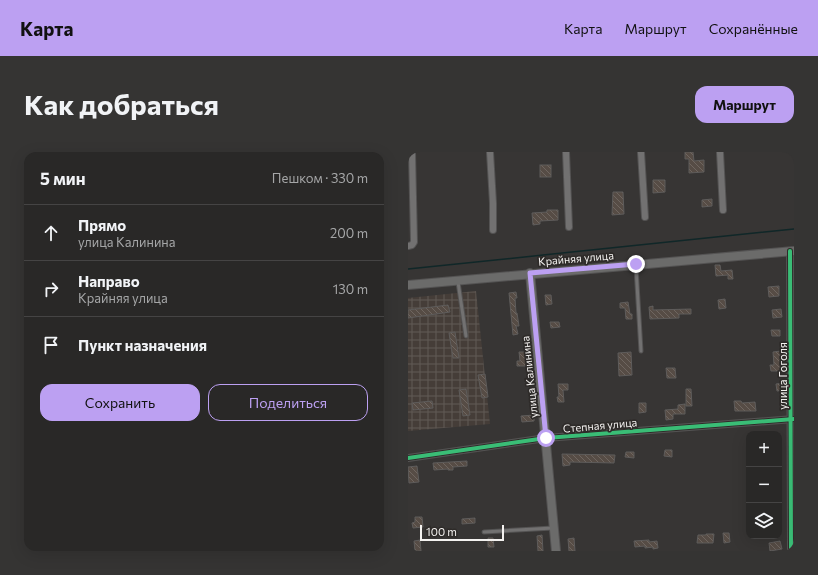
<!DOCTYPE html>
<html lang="ru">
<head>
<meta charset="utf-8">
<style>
	:root { --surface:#292827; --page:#353433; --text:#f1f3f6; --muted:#a5a6a7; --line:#454444; --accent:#bca0f2 }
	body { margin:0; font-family:Commissioner,sans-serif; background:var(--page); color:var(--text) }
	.controls { position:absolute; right:12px; bottom:12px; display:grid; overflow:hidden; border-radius:8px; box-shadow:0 4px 16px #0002 }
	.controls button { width:36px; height:36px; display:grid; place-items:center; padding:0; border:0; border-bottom:1px solid var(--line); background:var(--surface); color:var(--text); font:20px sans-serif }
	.scale { position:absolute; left:12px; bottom:10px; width:84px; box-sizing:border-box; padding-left:4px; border:2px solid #f4f2f0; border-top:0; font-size:11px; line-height:14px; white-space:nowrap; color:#f4f2f0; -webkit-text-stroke:3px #2e2b29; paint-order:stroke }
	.stop { position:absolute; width:12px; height:12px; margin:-9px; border:3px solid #bca0f2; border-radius:50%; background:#fff }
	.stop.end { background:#bca0f2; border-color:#fff; box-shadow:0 1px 4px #0008 }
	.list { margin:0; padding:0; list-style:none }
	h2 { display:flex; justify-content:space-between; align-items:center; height:52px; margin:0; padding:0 16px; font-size:17px }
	h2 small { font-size:13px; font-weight:400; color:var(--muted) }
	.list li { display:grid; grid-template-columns:26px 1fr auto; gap:12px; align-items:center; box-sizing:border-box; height:56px; padding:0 16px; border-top:1px solid var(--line) }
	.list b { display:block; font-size:15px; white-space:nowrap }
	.list p { margin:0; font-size:13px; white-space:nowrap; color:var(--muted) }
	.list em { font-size:13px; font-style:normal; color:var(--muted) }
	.actions { display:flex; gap:8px; padding:12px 16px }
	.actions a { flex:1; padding:9px 0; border:1px solid var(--accent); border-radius:12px; text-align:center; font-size:14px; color:var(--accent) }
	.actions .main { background:var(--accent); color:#111 }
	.icon { flex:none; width:22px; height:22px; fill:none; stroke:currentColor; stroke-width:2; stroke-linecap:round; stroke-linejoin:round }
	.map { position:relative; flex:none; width:386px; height:399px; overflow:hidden; border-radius:12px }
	header { display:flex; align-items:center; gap:24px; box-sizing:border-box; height:56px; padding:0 20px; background:var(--accent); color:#111 }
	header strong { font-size:19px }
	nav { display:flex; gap:22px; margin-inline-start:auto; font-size:14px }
	.intro { display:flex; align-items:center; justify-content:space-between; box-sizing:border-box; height:96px; padding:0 24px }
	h1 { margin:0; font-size:28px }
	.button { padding:10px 18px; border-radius:12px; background:var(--accent); color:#111; font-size:14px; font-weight:700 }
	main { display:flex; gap:24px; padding:0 24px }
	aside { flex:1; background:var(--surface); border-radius:12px; box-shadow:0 4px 16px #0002 }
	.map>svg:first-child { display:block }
	.industrial { fill:url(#industrial-grid) }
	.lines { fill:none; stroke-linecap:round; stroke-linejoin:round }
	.stream { stroke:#102728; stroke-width:1.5 }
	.building { fill:url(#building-back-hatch); stroke:#5e5c5b }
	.lane-casing { stroke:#545353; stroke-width:5 }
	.street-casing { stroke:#545353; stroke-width:8 }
	.secondary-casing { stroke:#545353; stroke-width:10 }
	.lane { stroke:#727171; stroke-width:3 }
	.street { stroke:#727171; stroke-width:6 }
	.secondary { stroke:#6b6b6a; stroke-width:8 }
	.cycleway-casing { stroke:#2e2b29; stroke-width:6 }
	.cycleway { stroke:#3abd76; stroke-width:4 }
	.route { stroke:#bca0f2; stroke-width:5 }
	.labels { text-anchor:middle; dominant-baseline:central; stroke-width:3.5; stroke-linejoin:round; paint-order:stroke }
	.street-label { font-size:11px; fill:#f4f2f0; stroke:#2e2b29 }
</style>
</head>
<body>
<header>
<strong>Карта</strong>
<nav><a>Карта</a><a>Маршрут</a><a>Сохранённые</a></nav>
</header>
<div class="intro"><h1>Как добраться</h1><a class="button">Маршрут</a></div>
<main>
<aside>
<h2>5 мин<small>Пешком · 330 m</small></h2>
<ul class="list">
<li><svg class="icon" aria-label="ahead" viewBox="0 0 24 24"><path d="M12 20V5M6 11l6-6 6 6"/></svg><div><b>Прямо</b><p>улица Калинина</p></div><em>200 m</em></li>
<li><svg class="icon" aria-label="right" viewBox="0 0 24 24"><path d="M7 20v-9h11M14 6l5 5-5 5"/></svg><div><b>Направо</b><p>Крайняя улица</p></div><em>130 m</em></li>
<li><svg class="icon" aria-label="arrive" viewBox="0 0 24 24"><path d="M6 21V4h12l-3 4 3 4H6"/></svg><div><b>Пункт назначения</b></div></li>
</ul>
<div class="actions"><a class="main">Сохранить</a><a>Поделиться</a></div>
</aside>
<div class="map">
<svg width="386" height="399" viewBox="0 0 386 399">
	<defs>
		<pattern id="industrial-grid" width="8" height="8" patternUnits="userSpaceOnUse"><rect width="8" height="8" fill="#453d38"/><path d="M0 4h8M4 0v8" fill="none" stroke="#605a55"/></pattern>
		<pattern id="building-back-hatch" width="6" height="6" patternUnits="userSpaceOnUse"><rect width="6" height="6" fill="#564c45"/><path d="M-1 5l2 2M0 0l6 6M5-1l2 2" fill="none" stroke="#6f6660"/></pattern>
	</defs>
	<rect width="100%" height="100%" fill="#373534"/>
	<path class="industrial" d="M68,139l14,133 -82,7v-133z"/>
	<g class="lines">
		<path class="stream" d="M0,117l386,-40"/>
	</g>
	<g class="building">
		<path d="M277,0h8l1,9 10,-1v12l-15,1v-14h-4z"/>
		<rect x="132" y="13" width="11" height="12"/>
		<path d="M245,28h12v12l-12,1z"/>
		<path d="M205,40h10l1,22 -12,1z"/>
		<path d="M304,47v7l-10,1v-7z"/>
		<path d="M139,58h11v10l-18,1v3l-7,1 -1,-12 15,-1z"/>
		<path d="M307,113h5l1,6 11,-1 1,9h-5v-4l-12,1z"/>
		<path d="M371,134v10l-10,1 -1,-10z"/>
		<path d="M108,140l1,6h-2l1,15h1l2,13h-3l2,8 -5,1 -4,-42z"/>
		<path d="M137,143h6l1,9 -6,1z"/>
		<path d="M317,147l1,9 -7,1 -1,-9z"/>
		<path d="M220,150l2,12h2v5h-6l-1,-11h-5v-5z"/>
		<path d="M40,153l2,7 -42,6v-8z"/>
		<path d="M245,154v4l38,-1v5h-12v4l-29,1 -1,-12z"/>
		<path d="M373,157l1,8 -9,1 -1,-8z"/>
		<path d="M142,170h9l1,5 -9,1z"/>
		<path d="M363,178h9v6h-8z"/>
		<path d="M47,180l4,26h-6l-4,-25z"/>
		<path d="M373,199v20h-10l-1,-6h4l-1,-13z"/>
		<path d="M111,200h7l1,14h-10v-5h3z"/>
		<path d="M223,200l1,23 -13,1 -1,-23z"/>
		<path d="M258,216h9l1,10h-9z"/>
		<path d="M77,222l3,23 -6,1 -4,-23z"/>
		<path d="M376,231l1,7 -8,1 -1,-7z"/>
		<path d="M150,232h10v6h-5l1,12h-6l-1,-5h2z"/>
		<path d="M58,237l4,26 -7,1 -4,-26z"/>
		<path d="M278,237h5l1,17h-6z"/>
		<path d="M24,249l1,7 -20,2 -1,-7z"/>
		<path d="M326,249h7l1,2 13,-1 1,9h-21z"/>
		<path d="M231,251h7v9l-7,1z"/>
		<path d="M277,252v10h-12v5l-7,1 -1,-10 13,-1v-4z"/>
		<path d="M126,263v6l-12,1 -1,-6z"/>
		<path d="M257,298h7v7l-8,-1z"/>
		<path d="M218,300h8v6l-9,-1z"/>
		<path d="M154,302l53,1 -1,8 -44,-1v3l-7,1z"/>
		<path d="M59,309v5l-14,1v3h-5v-1l-14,1 -1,-7z"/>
		<path d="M9,314l2,16 -10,1 -1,-16z"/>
		<path d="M7,365h7l1,10 -10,1 -1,-5 3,-1z"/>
		<path d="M67,366v5l-13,1v-5z"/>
		<path d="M315,381h6l1,9 -6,1z"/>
		<path d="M298,382h8l-1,9h-16l1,-8h8z"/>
		<path d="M134,383l1,16h-5l-1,-15z"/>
		<path d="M80,386h5l1,9h-6z"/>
		<path d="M166,386l1,13h-6l-1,-12z"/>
		<path d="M12,388l1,11h-6l-1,-10z"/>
		<path d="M241,388v2l8,-1 1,7 -5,1v-2l-8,1v-2l-10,1 -1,-6z"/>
		<path d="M372,389l2,8 -12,2 -1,-8z"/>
	</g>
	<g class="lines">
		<g class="lane-casing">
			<g id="lane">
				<path d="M228,115l5,84"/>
				<path d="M50,130l8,54"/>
				<path d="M76,380l69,-4"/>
			</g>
		</g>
		<g class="street-casing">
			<g id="street">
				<path d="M82,0l3,51v27"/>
				<path d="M158,0l3,75"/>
				<path d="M233,0l4,65"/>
				<path d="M312,0l3,58"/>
				<path d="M0,94l4,-1 2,-3 -2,-90"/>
				<path d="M382,99l1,300"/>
				<path d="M0,306l138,-20 248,-19"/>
			</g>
		</g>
		<g class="secondary-casing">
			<g id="secondary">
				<path d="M122,121l26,278"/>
				<path d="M0,133l386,-34"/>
			</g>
		</g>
		<use href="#lane" class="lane"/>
		<use href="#street" class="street"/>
		<use href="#secondary" class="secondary"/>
		<g class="cycleway-casing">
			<g id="cycleway">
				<path d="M382,99l1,300"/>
				<path d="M0,306l138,-20 248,-19"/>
			</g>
		</g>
		<use href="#cycleway" class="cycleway"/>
	</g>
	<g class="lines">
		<path class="route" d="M138,286l-16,-165 106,-9"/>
	</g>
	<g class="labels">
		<g class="street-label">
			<text transform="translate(168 106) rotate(-5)">Крайняя улица</text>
			<text transform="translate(374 224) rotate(-90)">улица Гоголя</text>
			<text transform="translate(121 225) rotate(-96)">улица Калинина</text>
			<text transform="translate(192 273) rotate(-5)">Степная улица</text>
		</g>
	</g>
</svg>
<div class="controls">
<button>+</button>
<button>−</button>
<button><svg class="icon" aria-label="layers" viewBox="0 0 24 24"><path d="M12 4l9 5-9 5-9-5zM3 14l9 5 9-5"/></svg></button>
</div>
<div class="scale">100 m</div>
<div class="stop" style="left:138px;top:286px"></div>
<div class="stop end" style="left:228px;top:112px"></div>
</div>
</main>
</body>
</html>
